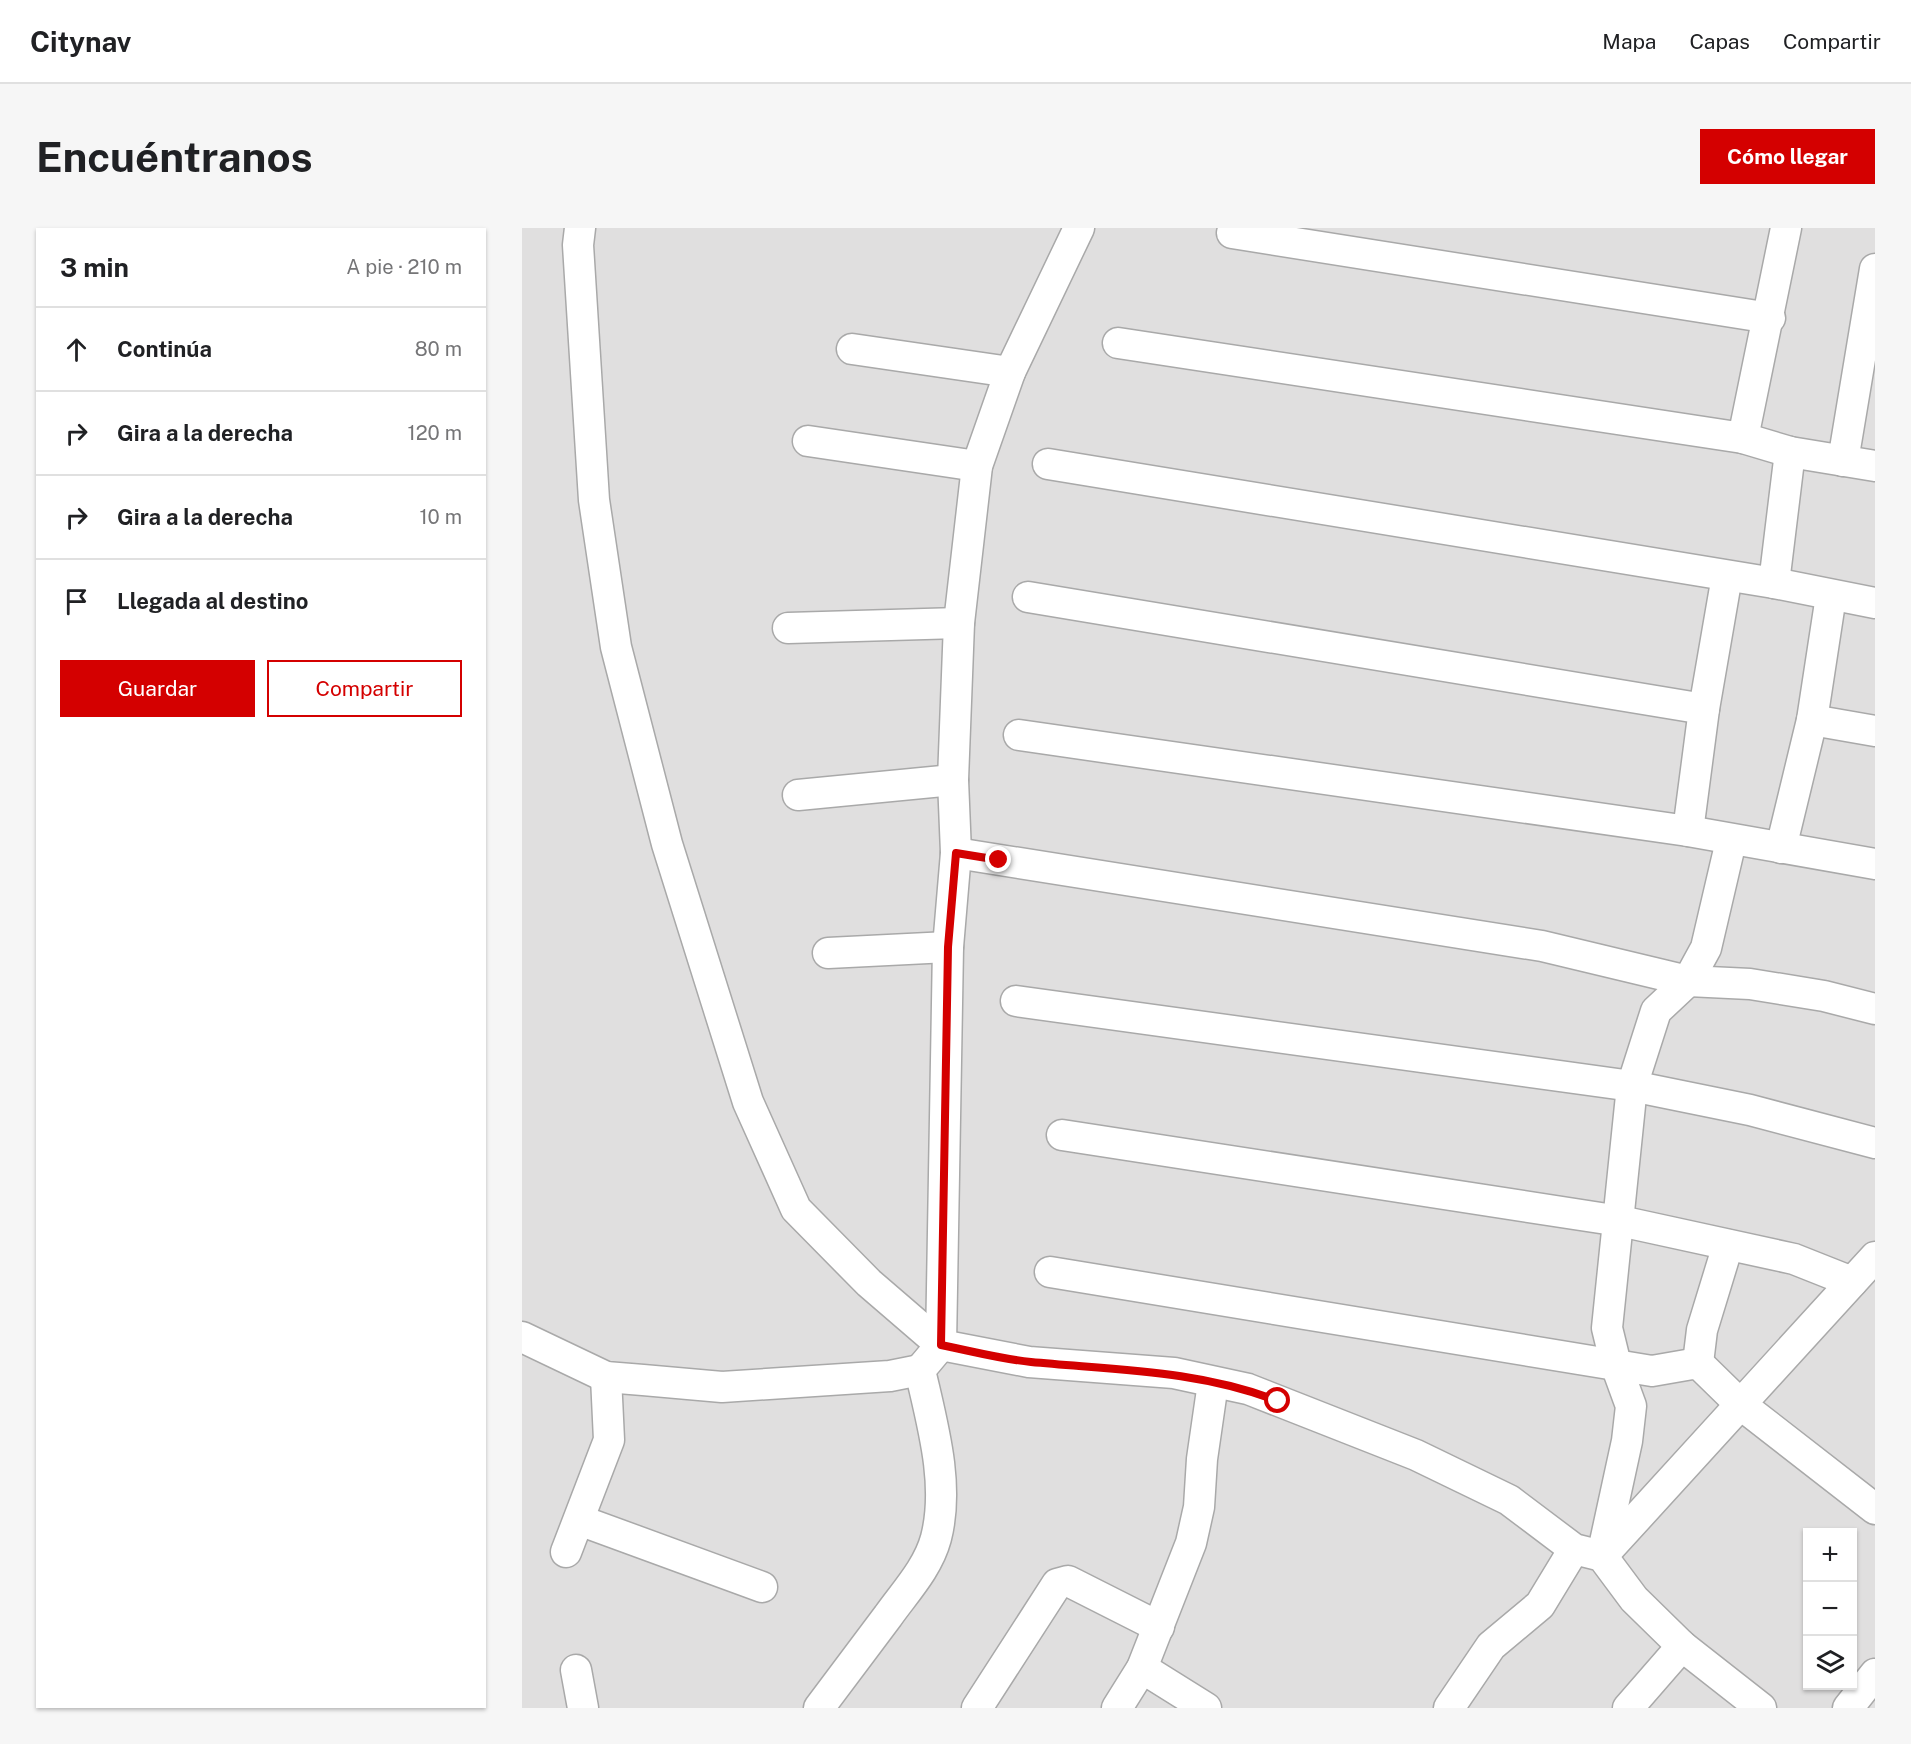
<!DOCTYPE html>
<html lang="es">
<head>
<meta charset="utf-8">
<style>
	:root { --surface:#fff; --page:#f6f6f6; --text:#202124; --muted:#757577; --line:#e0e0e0; --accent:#d40000 }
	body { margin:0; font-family:"Public Sans",sans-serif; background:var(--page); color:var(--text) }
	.controls { position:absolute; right:18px; bottom:18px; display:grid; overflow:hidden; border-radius:0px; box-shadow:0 2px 4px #0004 }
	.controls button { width:54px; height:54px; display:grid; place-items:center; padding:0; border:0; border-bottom:2px solid var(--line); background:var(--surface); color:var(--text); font:30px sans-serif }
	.stop { position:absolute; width:18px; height:18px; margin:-14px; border:4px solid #d40000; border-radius:50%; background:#fff }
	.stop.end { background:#d40000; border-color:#fff; box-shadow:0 2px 6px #0008 }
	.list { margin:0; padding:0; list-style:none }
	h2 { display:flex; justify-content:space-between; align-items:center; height:78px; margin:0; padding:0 24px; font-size:26px }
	h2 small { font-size:20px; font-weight:400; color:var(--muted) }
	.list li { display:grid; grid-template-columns:39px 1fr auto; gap:18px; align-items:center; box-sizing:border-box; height:84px; padding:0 24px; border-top:2px solid var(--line) }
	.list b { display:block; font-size:22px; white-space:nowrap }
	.list em { font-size:20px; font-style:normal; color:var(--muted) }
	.actions { display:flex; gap:12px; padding:18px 24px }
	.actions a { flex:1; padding:14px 0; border:2px solid var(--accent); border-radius:0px; text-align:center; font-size:21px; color:var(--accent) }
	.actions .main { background:var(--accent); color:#fff }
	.icon { flex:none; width:33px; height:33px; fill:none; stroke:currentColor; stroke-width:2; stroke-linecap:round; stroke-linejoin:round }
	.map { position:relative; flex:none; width:1353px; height:1480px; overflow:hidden; border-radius:0px }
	header { display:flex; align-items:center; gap:36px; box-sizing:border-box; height:84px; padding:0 30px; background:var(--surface); border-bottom:2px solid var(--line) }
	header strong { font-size:28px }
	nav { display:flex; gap:33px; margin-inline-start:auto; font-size:21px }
	.intro { display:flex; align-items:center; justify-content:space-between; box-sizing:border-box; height:144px; padding:0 36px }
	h1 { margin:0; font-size:42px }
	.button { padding:15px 27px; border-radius:0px; background:var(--accent); color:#fff; font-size:21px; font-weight:700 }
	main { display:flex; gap:36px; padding:0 36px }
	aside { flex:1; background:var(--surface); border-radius:0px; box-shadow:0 2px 4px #0004 }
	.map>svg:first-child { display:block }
	.residential { fill:#e0dfdf; fill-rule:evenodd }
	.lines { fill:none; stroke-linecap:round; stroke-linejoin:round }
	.street-casing { stroke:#a9a9a9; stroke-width:33 }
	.street { stroke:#fff; stroke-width:30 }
	.route { stroke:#d40000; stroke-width:8 }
</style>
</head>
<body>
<header>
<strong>Citynav</strong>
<nav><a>Mapa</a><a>Capas</a><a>Compartir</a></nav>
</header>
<div class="intro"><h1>Encuéntranos</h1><a class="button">Cómo llegar</a></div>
<main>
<aside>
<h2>3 min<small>A pie · 210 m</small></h2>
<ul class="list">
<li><svg class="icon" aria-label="ahead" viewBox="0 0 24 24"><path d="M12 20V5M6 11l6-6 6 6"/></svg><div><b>Continúa</b></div><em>80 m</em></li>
<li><svg class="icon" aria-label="right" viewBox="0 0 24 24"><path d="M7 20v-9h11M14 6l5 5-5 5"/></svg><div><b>Gira a la derecha</b></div><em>120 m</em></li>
<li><svg class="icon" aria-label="right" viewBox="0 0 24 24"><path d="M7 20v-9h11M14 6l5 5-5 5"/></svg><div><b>Gira a la derecha</b></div><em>10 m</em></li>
<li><svg class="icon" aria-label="arrive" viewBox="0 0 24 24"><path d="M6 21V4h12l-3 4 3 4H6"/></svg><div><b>Llegada al destino</b></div></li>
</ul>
<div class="actions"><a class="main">Guardar</a><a>Compartir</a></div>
</aside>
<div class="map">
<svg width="1353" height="1480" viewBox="0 0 1353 1480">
	<rect width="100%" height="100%" fill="#f2efe9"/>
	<path class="residential" d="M0,0h1353v1480h-1353zM1286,1304h44v154h-44z"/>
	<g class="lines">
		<g class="street-casing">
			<g id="street">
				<path d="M58,0l-2,17 16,255 22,147 51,197 81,258 48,107 73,74 72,62 88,17 145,11 74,16 168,66 93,45 65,49 28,7 32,43 48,47 79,62"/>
				<path d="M710,5l538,85"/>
				<path d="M596,115l625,95 47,14 85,14"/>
				<path d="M330,121l158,23"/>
				<path d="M1221,210l43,-210"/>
				<path d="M286,213l169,25"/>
				<path d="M1321,233l32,-192"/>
				<path d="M526,236l726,119 101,20"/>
				<path d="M1252,355l16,-131"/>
				<path d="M506,369l676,112"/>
				<path d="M266,400l171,-5"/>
				<path d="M1290,492l63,11"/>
				<path d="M497,507l669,96 187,33"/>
				<path d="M276,567l155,-15"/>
				<path d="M1166,603l16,-122 23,-133"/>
				<path d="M1259,620l31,-128 19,-124"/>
				<path d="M434,625l586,93 146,35 62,3 74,12 51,13"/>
				<path d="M306,725l120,-6"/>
				<path d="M494,773l616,85 118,24 125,33"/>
				<path d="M540,907l558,86 174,38 58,23"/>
				<path d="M528,1044l602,99 46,-8 42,41 135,105"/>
				<path d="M0,1109l84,40 37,3 79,7 168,-11 30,-6"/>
				<path d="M1176,1135l4,-33 26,-85"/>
				<path d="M57,1292l183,67"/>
				<path d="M44,1324l43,-112 -3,-63"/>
				<path d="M1082,1326l271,-297"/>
				<path d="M1080,1328l25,-115 4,-35 -15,-41 -9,-37 25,-242 24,-75 32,-30 18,-33 25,-107"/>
				<path d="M620,1440l64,40"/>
				<path d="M54,1442l7,38"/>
				<path d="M297,1480c23,-31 46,-61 69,-92 17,-24 40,-48 48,-78 14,-54 -4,-115 -16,-168l21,-25 7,-398 8,-94 -3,-73 6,-157 18,-157 33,-94 69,-144"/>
				<path d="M455,1480l80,-124 11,-3 6,3 85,43"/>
				<path d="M595,1480l25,-40 49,-125 8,-36 3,-48 11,-76"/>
				<path d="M927,1480l42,-62 49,-41 34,-56"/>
				<path d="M1106,1480l54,-62"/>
				<path d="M1326,1480l27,-34"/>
			</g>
		</g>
		<use href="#street" class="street"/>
	</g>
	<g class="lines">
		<path class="route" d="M477,632l-43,-7 -8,94 -7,398c30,6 60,14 90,17 84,8 167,8 247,39"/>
	</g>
</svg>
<div class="controls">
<button>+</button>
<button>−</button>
<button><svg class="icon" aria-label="layers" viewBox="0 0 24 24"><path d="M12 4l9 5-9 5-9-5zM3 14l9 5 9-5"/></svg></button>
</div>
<div class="stop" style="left:756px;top:1173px"></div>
<div class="stop end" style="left:477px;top:632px"></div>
</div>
</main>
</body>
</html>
